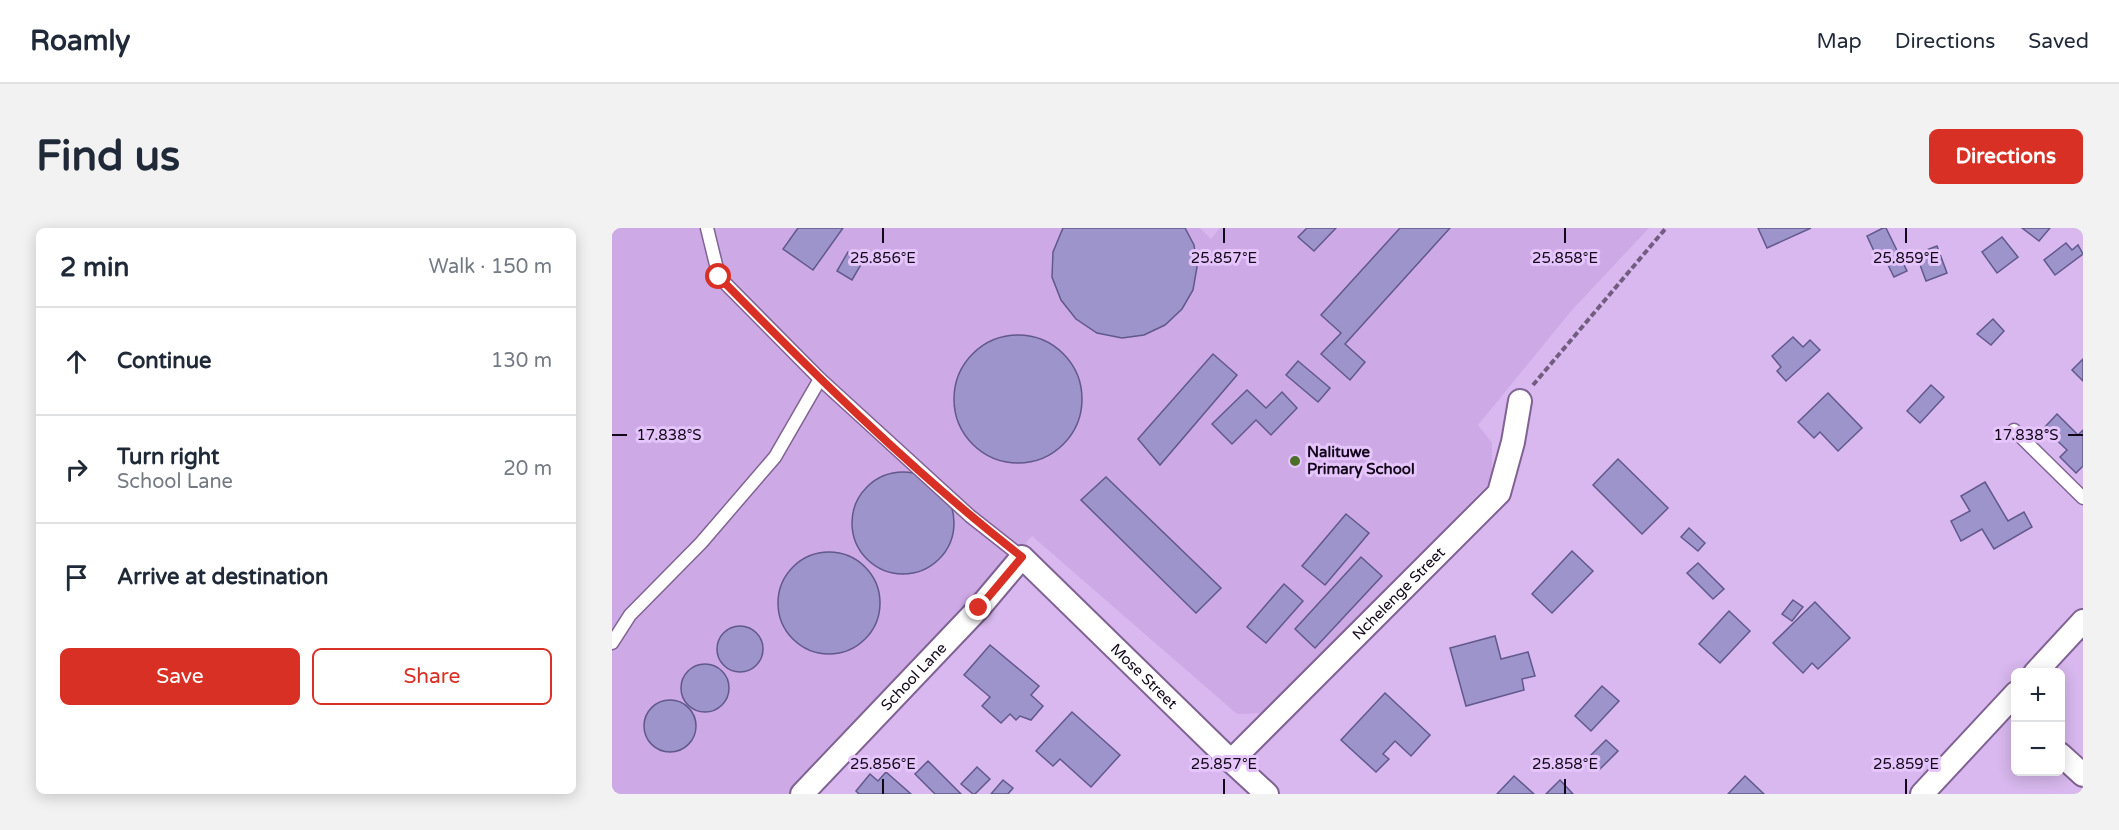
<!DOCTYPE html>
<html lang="en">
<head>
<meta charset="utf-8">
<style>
	:root { --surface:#fff; --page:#f2f2f3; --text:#1f2937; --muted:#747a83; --line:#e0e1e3; --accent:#d93025 }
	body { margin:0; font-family:"Varela Round",sans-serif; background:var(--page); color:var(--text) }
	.controls { position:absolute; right:18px; bottom:18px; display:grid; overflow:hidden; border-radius:9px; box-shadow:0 3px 15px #0003 }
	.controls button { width:54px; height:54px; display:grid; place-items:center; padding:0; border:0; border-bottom:2px solid var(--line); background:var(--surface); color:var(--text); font:30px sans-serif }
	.stop { position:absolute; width:18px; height:18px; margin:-14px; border:4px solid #d93025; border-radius:50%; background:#fff }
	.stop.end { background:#d93025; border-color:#fff; box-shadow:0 2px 6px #0008 }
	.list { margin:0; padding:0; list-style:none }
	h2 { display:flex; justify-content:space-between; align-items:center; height:78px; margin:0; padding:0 24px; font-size:26px }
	h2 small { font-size:20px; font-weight:400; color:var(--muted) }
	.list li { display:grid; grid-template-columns:39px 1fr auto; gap:18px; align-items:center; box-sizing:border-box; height:108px; padding:0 24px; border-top:2px solid var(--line) }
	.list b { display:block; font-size:22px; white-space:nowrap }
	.list p { margin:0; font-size:20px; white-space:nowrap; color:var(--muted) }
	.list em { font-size:20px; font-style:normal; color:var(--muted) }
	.actions { display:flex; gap:12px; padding:18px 24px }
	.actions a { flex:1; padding:14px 0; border:2px solid var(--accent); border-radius:9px; text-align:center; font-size:21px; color:var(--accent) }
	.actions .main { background:var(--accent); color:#fff }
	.icon { flex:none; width:33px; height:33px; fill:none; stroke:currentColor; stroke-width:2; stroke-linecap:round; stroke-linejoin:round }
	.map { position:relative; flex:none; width:1471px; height:566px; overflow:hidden; border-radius:9px }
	header { display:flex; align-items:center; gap:36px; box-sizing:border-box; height:84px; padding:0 30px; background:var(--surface); border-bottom:2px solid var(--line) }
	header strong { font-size:28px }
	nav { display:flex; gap:33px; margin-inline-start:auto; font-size:21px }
	.intro { display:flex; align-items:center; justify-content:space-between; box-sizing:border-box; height:144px; padding:0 36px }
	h1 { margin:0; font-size:42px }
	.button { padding:15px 27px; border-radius:9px; background:var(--accent); color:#fff; font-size:21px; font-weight:700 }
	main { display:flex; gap:36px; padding:0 36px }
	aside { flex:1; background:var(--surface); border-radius:9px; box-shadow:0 3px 15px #0003 }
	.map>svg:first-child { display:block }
	.built { fill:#cda9e5 }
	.building { fill:#9d94cc; stroke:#61588c; stroke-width:1.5 }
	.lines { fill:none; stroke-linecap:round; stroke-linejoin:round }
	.lane-casing { stroke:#806293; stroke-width:15 }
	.street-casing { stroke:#806293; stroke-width:26 }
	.path { stroke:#725d80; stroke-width:4; stroke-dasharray:6 3; stroke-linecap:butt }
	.lane { stroke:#fff; stroke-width:12 }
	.street { stroke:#fff; stroke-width:22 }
	.route { stroke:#d93025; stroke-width:8 }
	.ticks { fill:none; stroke:#120719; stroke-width:2 }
	.poi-dot { fill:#4c6f28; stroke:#e5c5fb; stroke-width:2 }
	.labels { text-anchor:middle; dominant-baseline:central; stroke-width:6; stroke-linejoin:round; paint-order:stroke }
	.poi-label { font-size:15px; font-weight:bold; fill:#120719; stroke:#e5c5fb; text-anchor:start }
	.street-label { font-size:15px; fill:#120719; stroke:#e5c5fb }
	.ticks-label { font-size:15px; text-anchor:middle; fill:#120719; stroke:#e5c5fb; stroke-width:6; stroke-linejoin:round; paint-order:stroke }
</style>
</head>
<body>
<header>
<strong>Roamly</strong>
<nav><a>Map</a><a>Directions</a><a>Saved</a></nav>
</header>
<div class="intro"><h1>Find us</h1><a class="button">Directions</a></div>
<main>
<aside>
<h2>2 min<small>Walk · 150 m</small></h2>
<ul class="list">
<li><svg class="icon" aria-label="ahead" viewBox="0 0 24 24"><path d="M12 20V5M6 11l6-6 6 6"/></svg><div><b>Continue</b></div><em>130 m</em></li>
<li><svg class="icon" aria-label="right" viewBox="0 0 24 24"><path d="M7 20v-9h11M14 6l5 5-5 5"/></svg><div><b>Turn right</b><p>School Lane</p></div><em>20 m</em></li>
<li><svg class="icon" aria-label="arrive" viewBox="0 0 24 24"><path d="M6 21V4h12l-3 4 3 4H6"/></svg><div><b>Arrive at destination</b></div></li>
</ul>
<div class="actions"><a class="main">Save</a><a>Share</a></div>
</aside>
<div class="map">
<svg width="1471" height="566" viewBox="0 0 1471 566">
	<rect width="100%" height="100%" fill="#d8b8ee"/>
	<path class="built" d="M0,0h588l11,11 9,-11h429l-77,82 -94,115 14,18v37l-224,233 -31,1 -205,-178 -228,258h-192z"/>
	<g class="building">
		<path d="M186,0h45l-30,42 -30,-21z"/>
		<path d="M573,0l9,17 3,22 -4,23 -11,19 -17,16 -21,10 -22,3 -25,-5 -21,-14 -15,-19 -9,-23 1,-25 10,-24z"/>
		<path d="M695,0h29l-22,23 -16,-14z"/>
		<path d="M788,0h50l-105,116 20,18 -15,18 -29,-26 20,-21 -20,-18z"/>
		<path d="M1146,0h53l-44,20z"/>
		<path d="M1271,0h3l21,43 -13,6 -8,-16 -6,3 -13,-28z"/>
		<path d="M1410,0h28l-11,13z"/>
		<path d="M1390,9l16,20 -21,16 -15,-21z"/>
		<path d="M1454,15l6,7 6,-5 5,9 -28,21 -11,-15z"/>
		<path d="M1325,18l10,27 -21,8 -10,-27z"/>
		<path d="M236,24l15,9 -11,19 -15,-9z"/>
		<path d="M1381,91l11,12 -13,14 -14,-11z"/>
		<circle cx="406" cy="171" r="64"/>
		<path d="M1181,109l10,10 7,-7 10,10 -34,31 -9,-10 4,-4 -9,-11z"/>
		<path d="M601,126l24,21 -77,90 -22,-26z"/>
		<path d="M1471,131v22l-11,-11z"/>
		<path d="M686,133l32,27 -12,14 -32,-27z"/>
		<path d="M1319,157l13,12 -24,26 -13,-12z"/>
		<path d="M635,162l19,18 16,-16 15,16 -26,27 -15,-15 -24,24 -20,-20z"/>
		<path d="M1216,165l34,35 -24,23 -18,-19 -6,6 -16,-16z"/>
		<path d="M1445,186l21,21 5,-5v36l-7,7 -16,-16 7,-7 -23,-22z"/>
		<path d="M1006,231l50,49 -26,26 -49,-49z"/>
		<circle cx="291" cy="295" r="51"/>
		<path d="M494,249l115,111 -25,25 -115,-113z"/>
		<path d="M1373,254l23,39 16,-9 8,15 -38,22 -12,-20 -21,12 -10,-20 19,-10 -9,-15z"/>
		<path d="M734,286l23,19 -44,52 -23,-19z"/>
		<path d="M1077,300l16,15 -7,8 -17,-14z"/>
		<path d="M960,323l21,20 -41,42 -20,-19z"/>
		<circle cx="217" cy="375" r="51"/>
		<path d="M749,329l21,19 -67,72 -20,-19z"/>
		<path d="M1086,335l26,26 -11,10 -26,-26z"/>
		<path d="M672,356l19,17 -37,42 -19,-16z"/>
		<path d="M1181,372l10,7 -11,14 -10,-7z"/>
		<path d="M1203,374l35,36 -32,31 -6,-6 -9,10 -30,-30z"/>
		<path d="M1117,383l21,20 -30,32 -21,-19z"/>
		<circle cx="128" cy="421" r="23"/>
		<path d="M883,408l6,23 27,-7 7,24 -13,3 2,11 -58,16 -16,-58z"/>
		<path d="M378,417l49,41 -8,9 12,11 -12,14 -11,-4 -4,4 -6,-6 -9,9 -19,-17 8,-9 -26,-22z"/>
		<circle cx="93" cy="460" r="24"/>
		<path d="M990,458l17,15 -28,30 -16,-15z"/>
		<path d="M773,465l45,42 -19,21 -16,-15 -12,13 6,5 -13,13 -35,-32z"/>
		<circle cx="58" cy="498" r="26"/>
		<path d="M460,484l48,43 -29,32 -31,-28 -7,7 -17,-15z"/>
		<path d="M994,512l12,11 -19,19 -12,-11z"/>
		<path d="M316,533l33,33h-26l-20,-20z"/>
		<path d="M365,539l13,12 -15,15h-2l-12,-10z"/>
		<path d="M274,544l25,22h-52l-3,-3 14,-17 8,7z"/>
		<path d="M902,548l20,18h-37z"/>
		<path d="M1133,548l19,18h-36z"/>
		<path d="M391,552l10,8 -5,6h-17z"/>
		<path d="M948,552l13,14h-27z"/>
	</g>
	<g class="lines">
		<g class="lane-casing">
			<g id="lane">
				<path d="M95,0l12,49 101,102 150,137 52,41"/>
				<path d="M1402,202l69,68"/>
				<path d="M0,415l18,-28 71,-72 74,-86 45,-78"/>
			</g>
		</g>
		<g class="street-casing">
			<g id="street">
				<path d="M1423,445l48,-52"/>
				<path d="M1448,526l23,21"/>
				<path id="s1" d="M619,533l268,-268 14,-51 7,-41"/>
				<path id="s2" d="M190,566l177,-186 43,-51 209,204 36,33"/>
				<path d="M1310,566l94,-101"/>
			</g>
		</g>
		<path class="path" d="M921,157l133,-157"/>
		<use href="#lane" class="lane"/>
		<use href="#street" class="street"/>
	</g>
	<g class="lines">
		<path class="route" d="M107,49c96,98 194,195 303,280l-43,51"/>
	</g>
	<path class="ticks" d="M271,0v15M612,0v15M953,0v15M1294,0v15M0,207h15M1456,207h15M271,551v15M612,551v15M953,551v15M1294,551v15"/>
	<circle class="poi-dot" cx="683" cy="233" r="6"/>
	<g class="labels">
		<g class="poi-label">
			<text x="695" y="224">Nalituwe<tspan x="695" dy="17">Primary School</tspan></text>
		</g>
		<g class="street-label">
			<text stroke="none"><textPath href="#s1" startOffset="237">Nchelenge Street</textPath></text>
			<text stroke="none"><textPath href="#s2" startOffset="494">Mose Street</textPath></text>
			<text stroke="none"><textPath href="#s2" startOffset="162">School Lane</textPath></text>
		</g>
	</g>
	<g class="ticks-label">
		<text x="271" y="35">25.856°E</text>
		<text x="612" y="35">25.857°E</text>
		<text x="953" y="35">25.858°E</text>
		<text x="1294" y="35">25.859°E</text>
		<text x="57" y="212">17.838°S</text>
		<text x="1414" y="212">17.838°S</text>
		<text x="271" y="541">25.856°E</text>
		<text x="612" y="541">25.857°E</text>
		<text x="953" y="541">25.858°E</text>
		<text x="1294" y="541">25.859°E</text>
	</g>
</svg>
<div class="controls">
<button>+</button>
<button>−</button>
</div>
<div class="stop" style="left:107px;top:49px"></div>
<div class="stop end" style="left:367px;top:380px"></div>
</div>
</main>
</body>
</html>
